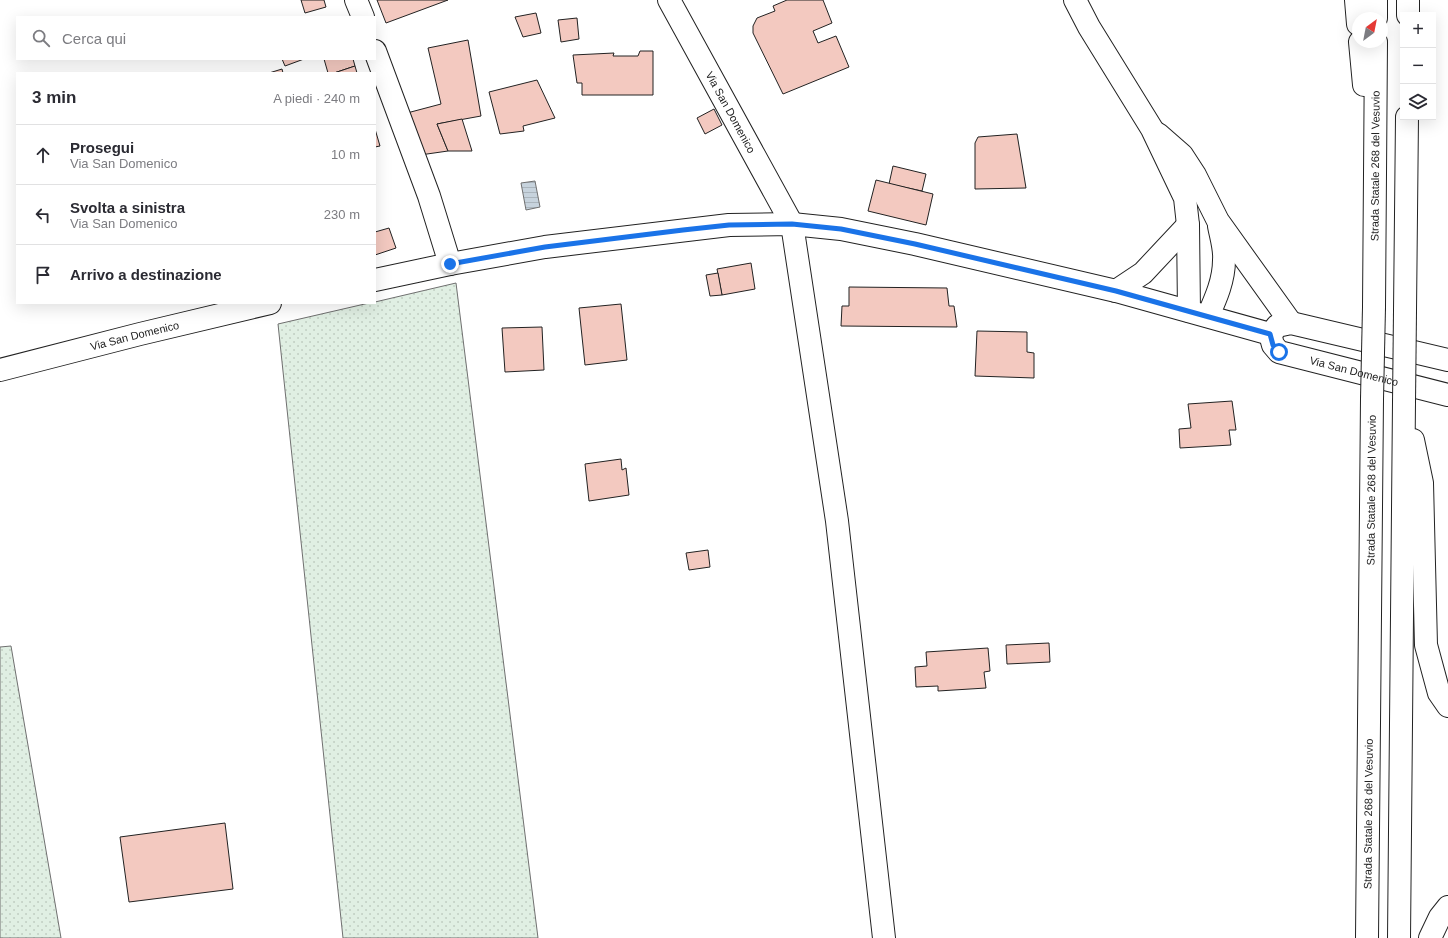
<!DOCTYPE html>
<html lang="it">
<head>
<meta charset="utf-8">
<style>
	:root { --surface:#fff; --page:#f2f2f3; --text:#2b2b33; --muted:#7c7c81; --line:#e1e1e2 }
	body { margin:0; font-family:Helvetica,sans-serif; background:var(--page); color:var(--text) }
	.controls { position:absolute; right:12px; top:12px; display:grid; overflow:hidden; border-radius:0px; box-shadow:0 4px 16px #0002 }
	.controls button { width:36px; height:36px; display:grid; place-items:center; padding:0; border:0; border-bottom:1px solid var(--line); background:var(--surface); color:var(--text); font:20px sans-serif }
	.compass { position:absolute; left:1352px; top:12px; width:36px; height:36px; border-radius:50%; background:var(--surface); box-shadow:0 4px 16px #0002; rotate:32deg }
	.stop { position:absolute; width:12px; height:12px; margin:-9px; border:3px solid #1a73e8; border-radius:50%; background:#fff }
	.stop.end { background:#1a73e8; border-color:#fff; box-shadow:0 1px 4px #0008 }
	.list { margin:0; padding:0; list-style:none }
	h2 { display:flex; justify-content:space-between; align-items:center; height:52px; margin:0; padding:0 16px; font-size:17px }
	h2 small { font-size:13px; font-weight:400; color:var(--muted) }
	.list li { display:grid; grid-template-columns:26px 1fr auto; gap:12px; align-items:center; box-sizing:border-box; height:60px; padding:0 16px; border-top:1px solid var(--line) }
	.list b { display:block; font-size:15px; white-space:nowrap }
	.list p { margin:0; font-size:13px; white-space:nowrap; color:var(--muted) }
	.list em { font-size:13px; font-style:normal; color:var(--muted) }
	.icon { flex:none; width:22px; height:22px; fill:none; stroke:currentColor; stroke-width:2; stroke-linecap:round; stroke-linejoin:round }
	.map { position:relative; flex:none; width:1448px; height:938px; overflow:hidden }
	.search { position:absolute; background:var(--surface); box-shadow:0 4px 16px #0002; left:16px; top:16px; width:360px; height:44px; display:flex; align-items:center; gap:10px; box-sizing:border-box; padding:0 14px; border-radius:0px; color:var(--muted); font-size:15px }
	.panel { position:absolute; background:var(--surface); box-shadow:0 4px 16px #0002; left:16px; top:72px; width:360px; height:232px; border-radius:0px }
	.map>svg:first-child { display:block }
	.grass { fill:url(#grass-dots); stroke:#6f6f6f }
	.water { fill:url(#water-rules); stroke:#6f6f6f }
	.building { fill:#f3c9c0; stroke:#222 }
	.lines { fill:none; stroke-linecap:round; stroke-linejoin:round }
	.minor-casing { stroke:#222; stroke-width:24 }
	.highway-casing { stroke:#222; stroke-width:24 }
	.minor { stroke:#fff; stroke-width:22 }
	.highway { stroke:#fff; stroke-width:22 }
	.highway-bridge-casing { stroke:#222; stroke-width:24; stroke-linecap:butt }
	.highway-bridge { stroke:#fff; stroke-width:22 }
	.route { stroke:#1a73e8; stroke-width:5 }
	.labels { text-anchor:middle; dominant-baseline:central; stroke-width:3; stroke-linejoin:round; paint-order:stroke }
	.street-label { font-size:11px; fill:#222; stroke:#fff }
</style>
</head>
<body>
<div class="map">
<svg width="1448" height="938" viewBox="0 0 1448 938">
	<defs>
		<pattern id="grass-dots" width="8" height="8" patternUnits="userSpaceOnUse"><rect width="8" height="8" fill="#e0efe3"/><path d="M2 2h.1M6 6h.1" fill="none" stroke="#c0cdc2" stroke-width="1.8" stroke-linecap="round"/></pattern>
		<pattern id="water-rules" width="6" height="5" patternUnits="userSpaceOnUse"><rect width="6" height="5" fill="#c7d3dd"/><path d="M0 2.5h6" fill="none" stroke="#abb5bd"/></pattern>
	</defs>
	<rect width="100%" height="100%" fill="#fff"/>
	<g class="grass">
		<path d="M456,283l82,655h-195l-65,-614 91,-21h6v-1z"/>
		<path d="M11,646l50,292h-61v-291z"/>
	</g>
	<path class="water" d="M535,181l5,26 -14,3 -5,-27z"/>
	<g class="building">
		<path d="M301,0h23l2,7 -21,6z"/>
		<path d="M377,0h71l-62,23z"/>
		<path d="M787,0h36l9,23 -19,8 5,12 18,-7 13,31 -66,27 -30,-61v-7l4,-8 18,-7 -2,-5z"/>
		<path d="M536,13l5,20 -18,4 -8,-20z"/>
		<path d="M577,18l2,21 -18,3 -3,-22z"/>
		<path d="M468,40l13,76 -44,8 11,27 -28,4 -13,-42 34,-9 -13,-56z"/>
		<path d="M640,51h13v44h-71v-12h-5l-4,-28 41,-2 -1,3h25z"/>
		<path d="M282,59h22l-19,7z"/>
		<path d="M324,59h29l2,7 -21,7h-6z"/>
		<path d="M355,66l2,7h-23z"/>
		<path d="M282,69l1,4h-14z"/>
		<path d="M537,80l18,38 -32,8 1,5 -24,3 -11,-42z"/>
		<path d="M714,109l8,16 -17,9 -8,-16z"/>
		<path d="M462,119l10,32h-24l-11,-27z"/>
		<path d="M375,129l5,17 -5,1z"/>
		<path d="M1017,134l9,54 -51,1v-46l3,-6z"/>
		<path d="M893,166l33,8 -4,17 -33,-7z"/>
		<path d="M876,180l57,14 -7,31 -58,-14z"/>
		<path d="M389,228l7,20 -21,7v-23z"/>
		<path d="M751,263l4,26 -33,6 -5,-26z"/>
		<path d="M718,273l4,22 -12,1 -4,-21z"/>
		<path d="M849,287l98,1 2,18h5l3,21 -116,-1 1,-20h7z"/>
		<path d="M621,304l6,56 -42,5 -6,-57z"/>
		<path d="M542,327l2,43 -39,2 -3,-44z"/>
		<path d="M977,331l50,1v20l7,1v25l-59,-2z"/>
		<path d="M1232,401l4,29h-7l2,15 -51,3 -1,-19 12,-1 -3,-24z"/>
		<path d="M621,459l1,11 4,-2 3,27 -40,6 -4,-37z"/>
		<path d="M708,550l2,17 -21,3 -3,-17z"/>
		<path d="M1049,643l1,19 -43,2 -1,-19z"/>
		<path d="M988,648l2,23 -6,1 2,16 -48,3v-5l-22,1 -1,-20 12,-1 -1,-14z"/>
		<path d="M225,823l8,66 -104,13 -9,-65z"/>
	</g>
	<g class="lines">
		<g class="minor-casing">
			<g id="minor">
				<path d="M356,0l7,17"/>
				<path id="s1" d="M669,0l123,224 45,297 47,417"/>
				<path d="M375,51l54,145 21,68"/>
				<path d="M375,280l75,-16 95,-17 184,-22 63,-1 49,5 74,15 201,47 154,43"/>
				<path d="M1274,330l3,-4 14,-3 157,37"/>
				<path id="s2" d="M1270,334l3,11 6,7 169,43"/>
				<path id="s3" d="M0,370l140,-36 130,-31"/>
			</g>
		</g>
		<g class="highway-casing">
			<g id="highway">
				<path d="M1075,0l14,27 63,102 33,69 3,27 1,86"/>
				<path d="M1356,0l2,24"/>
				<path d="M1408,15v-15"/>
				<path d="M1376,18v-18"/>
				<path d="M1360,42l4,43"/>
				<path d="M1158,134l24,21 13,20 23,46 73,102"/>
				<path d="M1116,291l27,-18 45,-48"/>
				<path id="s4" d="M1374,307l2,-265"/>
				<path d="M1405,311l2,-194"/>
				<path d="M1208,316c8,-18 16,-36 16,-56 1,-11 -3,-23 -5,-34"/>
				<path d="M1413,440l9,43 4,162 13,48 9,13"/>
				<path id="s5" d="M1367,938l5,-539"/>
				<path d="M1399,938l5,-536"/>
				<path d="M1430,938l10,-21 8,-10"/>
			</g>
		</g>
		<use href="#minor" class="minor"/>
		<use href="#highway" class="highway"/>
		<g class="highway-bridge-casing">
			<g id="highway-bridge">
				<path d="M1372,399l2,-92"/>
				<path d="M1404,402l1,-91"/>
			</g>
		</g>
		<use href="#highway-bridge" class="highway-bridge"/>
	</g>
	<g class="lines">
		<path class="route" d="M450,264l95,-17 138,-17 46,-5 63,-1 49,5 74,15 201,47 154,43 3,11 6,7"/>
	</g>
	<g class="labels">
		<g class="street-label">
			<text stroke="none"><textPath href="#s1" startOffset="128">Via San Domenico</textPath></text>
			<text stroke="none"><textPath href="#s4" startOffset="141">Strada Statale 268 del Vesuvio</textPath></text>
			<text stroke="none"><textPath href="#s3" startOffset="139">Via San Domenico</textPath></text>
			<text stroke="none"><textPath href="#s2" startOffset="98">Via San Domenico</textPath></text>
			<text stroke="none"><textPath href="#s5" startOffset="448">Strada Statale 268 del Vesuvio</textPath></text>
			<text stroke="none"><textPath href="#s5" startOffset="124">Strada Statale 268 del Vesuvio</textPath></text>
		</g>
	</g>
</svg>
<div class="controls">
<button>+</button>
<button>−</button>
<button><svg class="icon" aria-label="layers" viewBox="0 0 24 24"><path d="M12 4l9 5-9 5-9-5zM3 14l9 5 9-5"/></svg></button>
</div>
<svg class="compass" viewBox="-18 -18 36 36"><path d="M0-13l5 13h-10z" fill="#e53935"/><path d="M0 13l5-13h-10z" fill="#7c7c81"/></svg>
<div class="stop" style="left:1279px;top:352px"></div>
<div class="stop end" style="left:450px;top:264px"></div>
<div class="search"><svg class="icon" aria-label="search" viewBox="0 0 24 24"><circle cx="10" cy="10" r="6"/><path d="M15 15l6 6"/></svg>Cerca qui</div>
<section class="panel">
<h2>3 min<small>A piedi · 240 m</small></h2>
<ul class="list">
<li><svg class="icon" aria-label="ahead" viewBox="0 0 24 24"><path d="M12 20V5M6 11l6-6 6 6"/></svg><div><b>Prosegui</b><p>Via San Domenico</p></div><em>10 m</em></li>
<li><svg class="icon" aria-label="left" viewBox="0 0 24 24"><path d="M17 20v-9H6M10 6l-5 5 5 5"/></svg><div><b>Svolta a sinistra</b><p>Via San Domenico</p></div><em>230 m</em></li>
<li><svg class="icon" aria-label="arrive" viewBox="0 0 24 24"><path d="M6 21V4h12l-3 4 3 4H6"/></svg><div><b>Arrivo a destinazione</b></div></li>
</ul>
</section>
</div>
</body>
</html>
